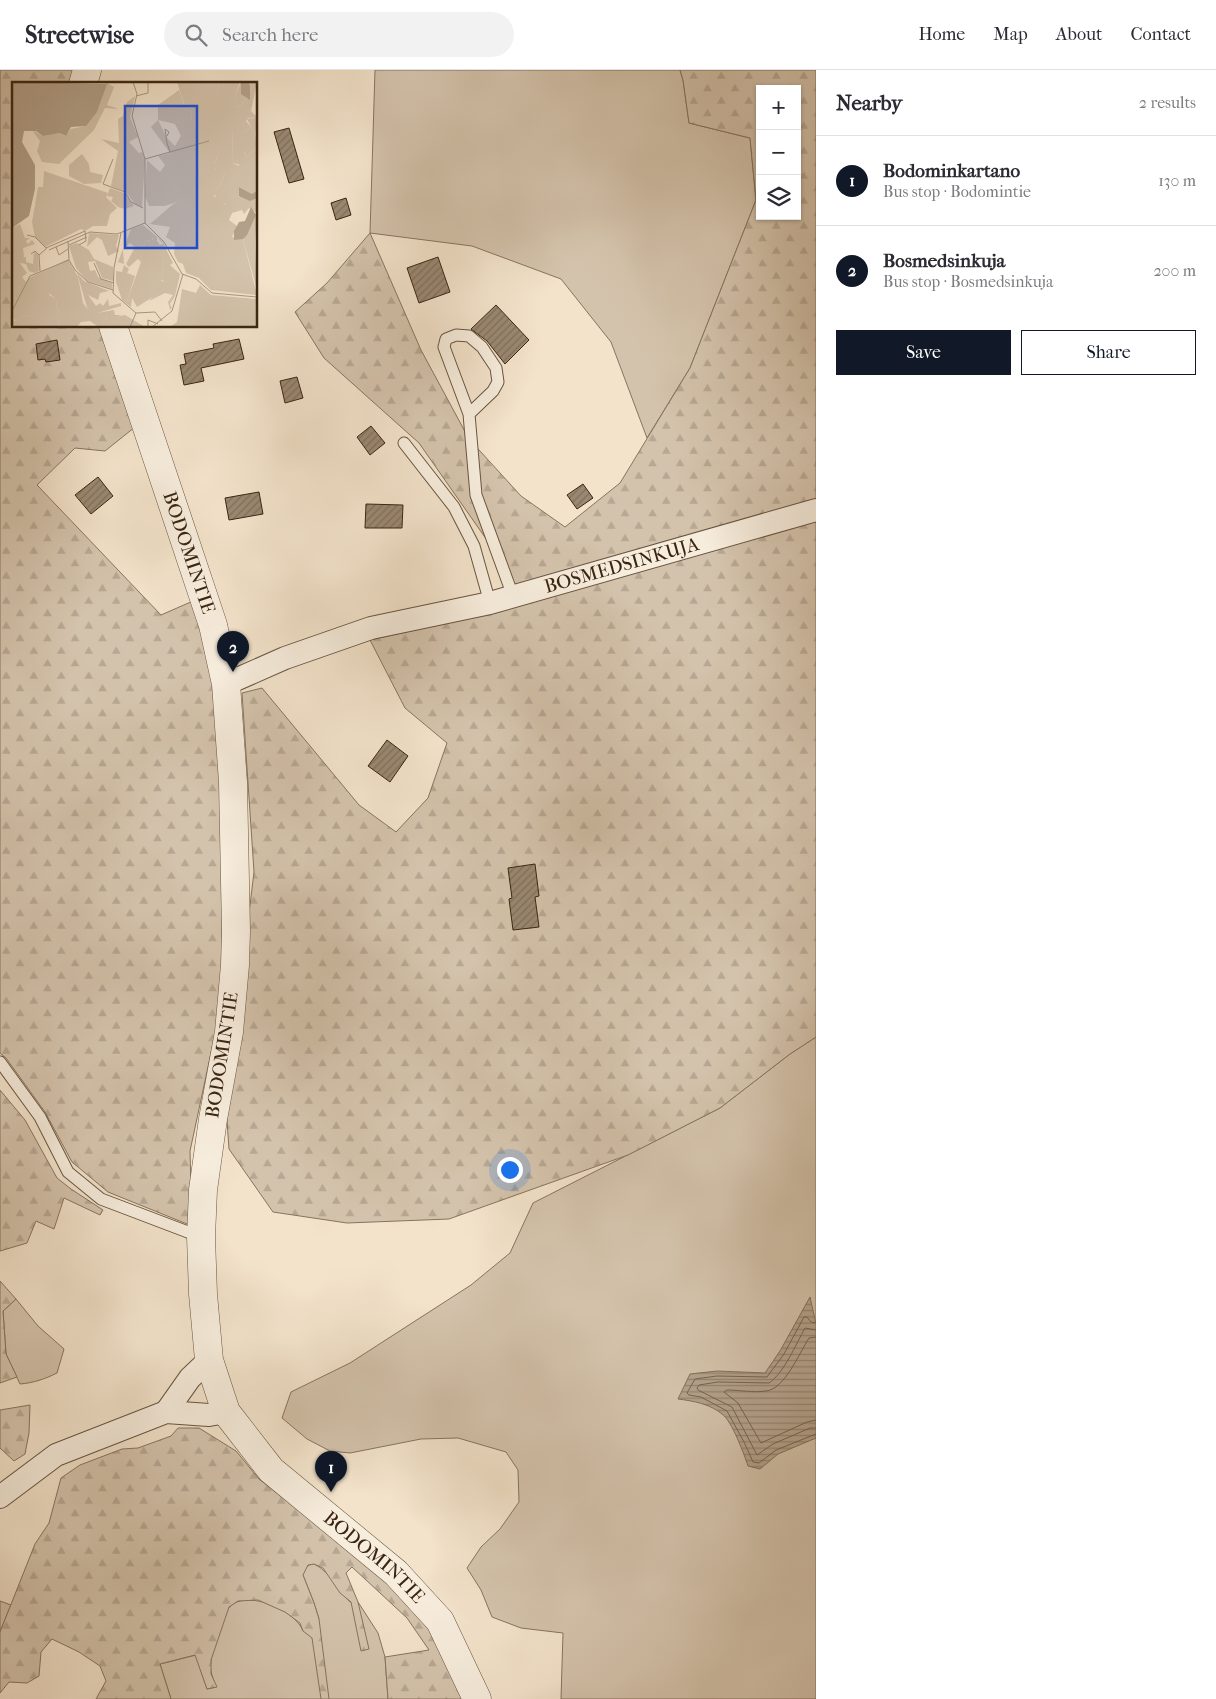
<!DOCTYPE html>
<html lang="en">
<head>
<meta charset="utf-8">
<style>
	:root { --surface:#fff; --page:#f2f2f3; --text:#2b2b33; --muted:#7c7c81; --line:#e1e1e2; --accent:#111827 }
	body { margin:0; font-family:"IM FELL French Canon",serif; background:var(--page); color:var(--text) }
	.controls { position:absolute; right:15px; top:15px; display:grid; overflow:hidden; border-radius:0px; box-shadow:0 1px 4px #0004 }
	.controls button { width:45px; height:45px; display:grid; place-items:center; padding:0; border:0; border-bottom:1px solid var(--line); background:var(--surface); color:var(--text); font:25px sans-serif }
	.you { position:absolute; left:509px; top:1099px; width:18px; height:18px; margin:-12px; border:4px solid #fff; border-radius:50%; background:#1a73e8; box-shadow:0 0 0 8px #1a73e833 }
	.badge { display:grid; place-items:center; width:32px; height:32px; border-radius:50%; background:var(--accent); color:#fff; font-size:16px; font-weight:700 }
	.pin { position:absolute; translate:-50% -41px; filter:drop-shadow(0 1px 2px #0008) }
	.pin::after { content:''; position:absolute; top:26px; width:18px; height:15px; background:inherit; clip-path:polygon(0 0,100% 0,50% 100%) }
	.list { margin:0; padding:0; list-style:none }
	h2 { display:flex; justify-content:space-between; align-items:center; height:65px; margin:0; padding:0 20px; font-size:21px }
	h2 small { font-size:16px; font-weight:400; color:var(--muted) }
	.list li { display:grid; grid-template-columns:32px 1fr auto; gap:15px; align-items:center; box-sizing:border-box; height:90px; padding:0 20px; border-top:1px solid var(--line) }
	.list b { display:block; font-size:19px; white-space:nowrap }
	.list p { margin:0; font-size:16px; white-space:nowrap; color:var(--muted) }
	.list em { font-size:16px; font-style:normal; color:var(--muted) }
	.actions { display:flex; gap:10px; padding:15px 20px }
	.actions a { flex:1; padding:11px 0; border:1px solid var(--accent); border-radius:0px; text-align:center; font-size:18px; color:var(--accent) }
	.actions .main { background:var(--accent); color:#fff }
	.icon { flex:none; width:28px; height:28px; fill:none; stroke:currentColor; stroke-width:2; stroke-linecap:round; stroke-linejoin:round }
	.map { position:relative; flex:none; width:816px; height:1629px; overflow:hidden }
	header { display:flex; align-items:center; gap:30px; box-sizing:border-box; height:70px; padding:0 25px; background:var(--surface); border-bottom:1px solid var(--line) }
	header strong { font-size:24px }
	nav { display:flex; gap:28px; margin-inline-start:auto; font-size:18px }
	.search { width:350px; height:45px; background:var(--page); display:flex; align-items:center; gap:12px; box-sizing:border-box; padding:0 18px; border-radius:28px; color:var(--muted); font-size:19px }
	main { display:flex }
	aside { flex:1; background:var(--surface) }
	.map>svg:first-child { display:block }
	.grass { fill:#d4c3ac; stroke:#87745f }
	.forest { fill:url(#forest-firs); stroke:#87745f; fill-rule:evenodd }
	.water { fill:url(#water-rules); stroke:#83705b }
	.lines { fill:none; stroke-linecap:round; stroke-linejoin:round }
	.shore { stroke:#77644f; stroke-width:1 }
	.building { fill:url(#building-hatch); stroke:#3a2512 }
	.service-casing { stroke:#685440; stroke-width:13 }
	.minor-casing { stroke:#685440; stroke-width:24 }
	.tertiary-casing { stroke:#685440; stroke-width:29 }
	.service { stroke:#f7eddd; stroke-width:11 }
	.minor { stroke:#f7eddd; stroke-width:22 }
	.tertiary { stroke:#f7eddd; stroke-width:28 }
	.labels { text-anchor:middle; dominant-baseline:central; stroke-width:4; stroke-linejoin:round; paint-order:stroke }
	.street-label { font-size:19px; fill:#3a2512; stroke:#f7eddd }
	.inset-road { fill:none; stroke:#a99781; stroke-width:1 }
	.view { fill:#1d4ed8; fill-opacity:0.15; stroke:#1d4ed8; stroke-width:2.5 }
	.inset-edge { fill:none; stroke:#3a2512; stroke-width:2.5 }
</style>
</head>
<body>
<header>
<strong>Streetwise</strong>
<div class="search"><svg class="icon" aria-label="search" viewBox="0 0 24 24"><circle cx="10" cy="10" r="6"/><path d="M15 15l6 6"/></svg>Search here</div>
<nav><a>Home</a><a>Map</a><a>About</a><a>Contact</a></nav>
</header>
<main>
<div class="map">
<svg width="816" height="1629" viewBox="0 0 816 1629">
	<defs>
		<pattern id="forest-firs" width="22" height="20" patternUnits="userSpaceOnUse" patternTransform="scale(1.25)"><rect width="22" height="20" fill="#d4c3ac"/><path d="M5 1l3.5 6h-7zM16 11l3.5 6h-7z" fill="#b7a793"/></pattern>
		<pattern id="water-rules" width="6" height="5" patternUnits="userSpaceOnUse" patternTransform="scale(1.25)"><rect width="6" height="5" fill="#b4a28c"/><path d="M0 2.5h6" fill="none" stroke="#938471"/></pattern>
		<pattern id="building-hatch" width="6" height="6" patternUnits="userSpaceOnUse" patternTransform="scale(1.25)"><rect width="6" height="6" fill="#9a8872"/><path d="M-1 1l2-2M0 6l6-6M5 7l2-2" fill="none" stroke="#7f6f5c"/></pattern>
	</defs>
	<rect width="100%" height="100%" fill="#f3e3cb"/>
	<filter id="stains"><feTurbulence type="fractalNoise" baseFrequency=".004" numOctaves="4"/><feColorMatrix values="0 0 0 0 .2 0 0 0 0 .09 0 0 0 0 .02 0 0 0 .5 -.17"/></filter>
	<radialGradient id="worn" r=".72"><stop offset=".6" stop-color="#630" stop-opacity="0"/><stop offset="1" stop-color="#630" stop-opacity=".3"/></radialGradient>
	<g class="grass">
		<path d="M375,0h305l3,10 6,43 61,15 6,62 -66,168 -43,70 -36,-96 -50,-63 -89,-33 -102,-13z"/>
		<path d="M816,967v662h-255l2,-66 -42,-5 -29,-11 -11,-27 -14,-22 14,-21 19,-18 19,-27 -1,-32 -12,-18 -48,-14 -37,1 -71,14 -20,-2 -23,-12 -25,-21 9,-26 59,-29 121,-78 39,-32 23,-50 187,-95 70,-54z"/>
		<path d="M16,1229l22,27 26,23 -7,24c-12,6 -24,10 -37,11l-14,-30 -3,-43z"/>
		<path d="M314,1494c17,8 23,26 36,38h8l20,31 7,24 3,42h-217l-11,-35 36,-9 11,34 9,-2c-3,-9 -7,-17 -5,-26 1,-11 11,-43 17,-52 2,-3 6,-6 9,-7 20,-8 59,10 66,29l16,-12 -5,-16 -11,-28c1,-7 4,-10 11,-11z"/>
		<path d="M0,1531l11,4 -11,27z"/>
	</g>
	<g class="forest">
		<path d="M0,0h75l-3,14h-58v242h87l39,97 -35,28 -30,-3 -38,37 124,130 32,-14 26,95 4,182 -2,128 -31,145 2,75 -84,-34 -36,-30 -27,-50 -39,-54 -6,-5z"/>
		<path d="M680,0h136v967l-26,17 -70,54 -92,47 -179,64 -102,4 -74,-11 -44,-63 -3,-43 28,-234 -12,-179 20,-5 97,117 37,27 32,-34 19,-55 -42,-35 -35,-68 139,-31 -4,-23 -16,-43 -70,-100 -95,-85 -29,-46 32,-29 43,-50 51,117 48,89 52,57 44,31 55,-44 70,-115 66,-168 -6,-62 -61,-15 -6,-43zM760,19h37v127h-37z"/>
		<path d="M0,1020l25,30 32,58 14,11 32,21 -3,5 -36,-17 -10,31 -18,-8 -9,22 -27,8z"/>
		<path d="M0,1211l16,18 -13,12 3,43 11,23 -17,6z"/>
		<path d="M30,1335l-1,28 -4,21 -11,7 -14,-13v-38z"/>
		<path d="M178,1358h21l37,23 23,28 125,98 22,21 29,39 31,62h-78l-3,-42 44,-7 -22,-32 -55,-51 -6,6 12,29 11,47 -8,2 -10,-49 -11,-9 -17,-25 -9,-4 -6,1 -5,10 11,28 5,16 10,80h-8l-9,-61 -9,-7 -3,-8 -15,-11 -27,-12 -20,1 -9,6 -18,53v14l6,13 -10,2 -12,-34 -35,9 11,35h-75l10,-18 -6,-15 -21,-14 -27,-13 -11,13 -2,24 -12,7 -18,-1 -9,11v-61l35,-88 14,-21 12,-45 19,-13 42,-16 16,-1 33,-12z"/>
	</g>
	<path class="water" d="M810,1227l6,27v114l-38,16 -18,15 -12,-3c-4,-12 -16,-45 -26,-52 -12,-10 -28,-13 -44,-15l12,-25 27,-3 48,2 15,-22z"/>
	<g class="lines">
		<g class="shore">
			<path d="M816,1253l-5,-1 -4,-5h-3l-20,37 -17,23 -50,-1 -22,3 -8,14 2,2 12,2 26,14 17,31 9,20 6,1 17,-13 40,-16"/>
			<path d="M816,1260l-11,-2c-9,16 -21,45 -36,55l-51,-1 -19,3 -2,3 1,2 34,17 25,48 16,-11 37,-16h6"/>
			<path d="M816,1267l-7,1c-9,14 -25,52 -43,53 -13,2 -26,-1 -39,-1l-3,2 14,11 23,40 46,-21 9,-2"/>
		</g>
	</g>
	<g class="building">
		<path d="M289,58l15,51 -15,4 -15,-51z"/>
		<path d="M346,128l5,17 -15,5 -5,-17z"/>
		<path d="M438,187l12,35 -31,11 -12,-35z"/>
		<path d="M496,235l33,35 -24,24 -18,-23 -16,-12z"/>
		<path d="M239,269l5,20 -43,9 3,13 -20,4 -4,-20 6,-1 -2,-10 30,-6 -1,-4z"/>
		<path d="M57,270l3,20 -14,2 -1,-3 -7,1 -2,-16z"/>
		<path d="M297,307l6,21 -18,5 -5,-22z"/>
		<path d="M371,356l14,17 -15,12 -13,-18z"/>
		<path d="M98,407l15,19 -22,18 -16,-19z"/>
		<path d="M583,414l10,14 -16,11 -10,-14z"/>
		<path d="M259,422l4,22 -34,6 -4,-22z"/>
		<path d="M366,434l37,1 -1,23h-37z"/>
		<path d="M387,670l21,16 -18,26 -22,-16z"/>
		<path d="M535,794l4,32 -4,1 4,30 -26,3 -4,-31 3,-1 -4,-30z"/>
	</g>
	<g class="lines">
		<g class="service-casing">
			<g id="service">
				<path d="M469,344l24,-23 5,-9 -2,-14 -14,-21 -13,-11 -13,-1 -10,4 -2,8 25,67 7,81 37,101"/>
				<path d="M404,373l50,64 20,39 16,57"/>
				<path d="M0,992l40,55 28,55 33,27 100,38"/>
			</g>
		</g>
		<g class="minor-casing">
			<g id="minor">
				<path id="s1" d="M226,614l59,-26 86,-30 119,-25 326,-93"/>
				<path d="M166,1342l24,-34 19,-18"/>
				<path d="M0,1427l56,-42 110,-43 43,3 17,-3"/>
			</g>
		</g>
		<g class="tertiary-casing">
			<g id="tertiary">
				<path d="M83,14l4,-14"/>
				<path id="s2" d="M113,256l100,299 13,59 7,98 3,149 -1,34 -6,67 -16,87 -10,71 -2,47 2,57 6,66 17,52 45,58 125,103 44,48 37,78"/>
			</g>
		</g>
		<use href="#service" class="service"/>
		<use href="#minor" class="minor"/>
		<use href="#tertiary" class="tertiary"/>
	</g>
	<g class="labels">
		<g class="street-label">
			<text stroke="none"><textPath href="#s2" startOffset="239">BODOMINTIE</textPath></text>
			<text stroke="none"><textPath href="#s1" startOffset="414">BOSMEDSINKUJA</textPath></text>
			<text transform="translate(222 985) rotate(-81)">BODOMINTIE</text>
			<text stroke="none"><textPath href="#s2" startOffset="1318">BODOMINTIE</textPath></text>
		</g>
	</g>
	<g transform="translate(12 12)">
		<rect width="245" height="245" fill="#f3e3cb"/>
		<path d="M207,0h21l-5,13 3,13 9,-9 -6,-5v-12h16l-6,29 6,6 -9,1 -2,3 5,6 -9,7 -1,31 -9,-2 1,-36 -9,9 -9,28v5l6,-1 4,4 -5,14 -6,5v5l11,9 2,-5 30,-9v22l-8,-5 -5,6 -2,-4 -10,3 -3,7 8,6 -5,11 11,2 14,56 -46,-5 -12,-12 -13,-5 -3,-9 -5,-2 -4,-8 1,-11 -9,-6 4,-10 -20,-3 22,-19 27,-16zM167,8l7,20 5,2 1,5 -10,21 -7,-14 -17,-4v-15zM245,47v18l-10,10 -3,-5 11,-13zM32,89l64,22 -2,4 11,11 -7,6 -3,12h-14l-8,5 -4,-2 -36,18 -10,-10 -3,-15 6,-35h5zM8,142l5,14h5l-4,3 2,3 4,-4 3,4 -12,4 1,9 -4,6 7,10 -5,4 4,5 3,-4 39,-19 10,18 5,26 6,8 18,8 18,-4 20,12h-46l-9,-6 -9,1 -4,5h-18l-3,-28 -6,-5 -11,5 -8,17 -11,1 -8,10v-7l4,1 -4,-3v-90zM141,155l6,6 5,22 -3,16 5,1 -7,11 -22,14 -5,-9 -5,3 14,-39 -2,-17 5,2 2,-7 7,3zM188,203l11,10 46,4v28h-87l7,-5 5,-33 14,4z" fill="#d4c3ac"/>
		<path d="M94,0l8,5 -7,18 12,4 -14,-1 -11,22 -35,34 -17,-2 -5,-11 3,-10 -8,-11 11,6 17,-3 5,3 6,-7 15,-3 14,-22zM165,0h42l-17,101 -3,6 -19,12 -15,5h-16l-4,-10 2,-36 13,12 5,-7 -7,-9 12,-3 -19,-26 7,-7 9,18 8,8 17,-29 -1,-5 -5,-2zM229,0v12l6,5 -9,9 -3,-13zM123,14l-5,21 8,20 -9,5 10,11 3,-1 3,8 -3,47 -7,-3 -9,-12 -15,-6 7,-35 -17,-12 18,4 -1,-24 5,-3 4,-14zM245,35l-2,22 -11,14 3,4 10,-10v44l-5,3 -13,-7v9l-18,10 -8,-14 7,-6 5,-14 -11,-4 12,-41h7l-1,36 7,3 3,-32 9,-7 -4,-8zM70,72l7,10 1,8 13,3 -2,8 -17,1 -15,-8v-11zM98,106l14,5 10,13 -9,3 -7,-2 -7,-6 2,-4 -6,-1zM245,131l-2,30 2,47 -14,-51zM131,143l19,16 11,22 -3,2 10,9 -5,22 -5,8 2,4 -2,2 -2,-8 5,-7 -8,-2 -16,8 17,-19 -5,-2 3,-15 -5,-20 4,-1 -6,-7v7l-5,-7 1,4 1,12 -4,-12 -4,-1 -2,7 -4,-2 1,17 -3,-3 -9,8 -3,-3 9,-17 -5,-4 -7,7 1,14 -6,-2 13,-33zM77,151l30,2 -3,11 3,5 -11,5 -6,-16 -5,-3 -10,10zM65,161l12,7 5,9 19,8v14l-11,-3 -7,-17 -7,1 2,9 5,-1 3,7 14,6v6l-25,-8 -11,-13 -7,-22zM22,170l4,2 1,17 -4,2 -6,-2 -3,-7 -6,-1 1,-5 5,-1v5l7,2zM112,183l5,4 -2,4 8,3 -8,25 5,-3 -1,9 -9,-7 -6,-18v-11l6,1zM65,191l7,8 25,10 -9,2 -2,7 -10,-5 8,11 4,-3 3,3 5,-7 1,7 12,-3v3l-24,7 17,-3 1,5h6l-9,5 -23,-6zM35,212l9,5 3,28h-47l8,-10 11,-1 8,-17z" fill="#d4c3ac"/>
		<path d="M35,212l9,5 -1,11 4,7 -10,7 -18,-8 8,-17z" fill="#d4c3ac"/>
		<path d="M0,0l95,2 -10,28 -11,14 -15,1 -5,9 -6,-3 -17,3 -7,-5h-12l-2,11 13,23v24l-6,27 -17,12zM229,0h7l2,4v14l-9,-6zM227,105l13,7 5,-3v7l-7,3 -11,-5zM239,125l5,8 -9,20 -4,4 -9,1v-9l5,-9 6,-1z" fill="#b4a28c"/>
		<path class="inset-road" d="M121,0l4,12 -5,22 13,43v64l19,19 18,32 14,5 16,14 45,4M124,14l12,-3v-11M155,54l2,-4 -4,-3 2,14 3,9M101,77l-10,25 22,8 6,10 12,6M133,77l64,-18M109,151l-7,35 -1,25 23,20 19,-1 7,9M15,153l8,2 11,11 39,-17 1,10 -7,4M56,159l1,19 6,10 13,12 25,8M57,163l18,-8M44,165l3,8 9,-6M37,168l41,-18 27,2 28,-11M19,172l4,-3 4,4 8,-7M27,173l1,16M82,181l7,16 13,4M0,229l18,-35 39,-16M118,245l6,-14M136,245v-7l10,4M140,245l20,-16 11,-37"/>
		<path class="view" d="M113,24h72v142h-72z"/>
		<rect width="245" height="245" class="inset-edge"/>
	</g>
	<rect width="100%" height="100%" filter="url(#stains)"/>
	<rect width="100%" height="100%" fill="url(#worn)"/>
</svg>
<div class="controls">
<button>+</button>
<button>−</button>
<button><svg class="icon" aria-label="layers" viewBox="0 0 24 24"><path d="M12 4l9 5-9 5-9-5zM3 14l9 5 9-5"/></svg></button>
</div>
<div class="you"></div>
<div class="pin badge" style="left:331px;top:1422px">1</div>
<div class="pin badge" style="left:233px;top:602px">2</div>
</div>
<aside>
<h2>Nearby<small>2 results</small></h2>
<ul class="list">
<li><span class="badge">1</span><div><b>Bodominkartano</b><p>Bus stop · Bodomintie</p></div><em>130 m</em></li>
<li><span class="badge">2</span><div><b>Bosmedsinkuja</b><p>Bus stop · Bosmedsinkuja</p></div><em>200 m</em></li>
</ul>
<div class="actions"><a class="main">Save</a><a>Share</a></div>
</aside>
</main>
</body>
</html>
